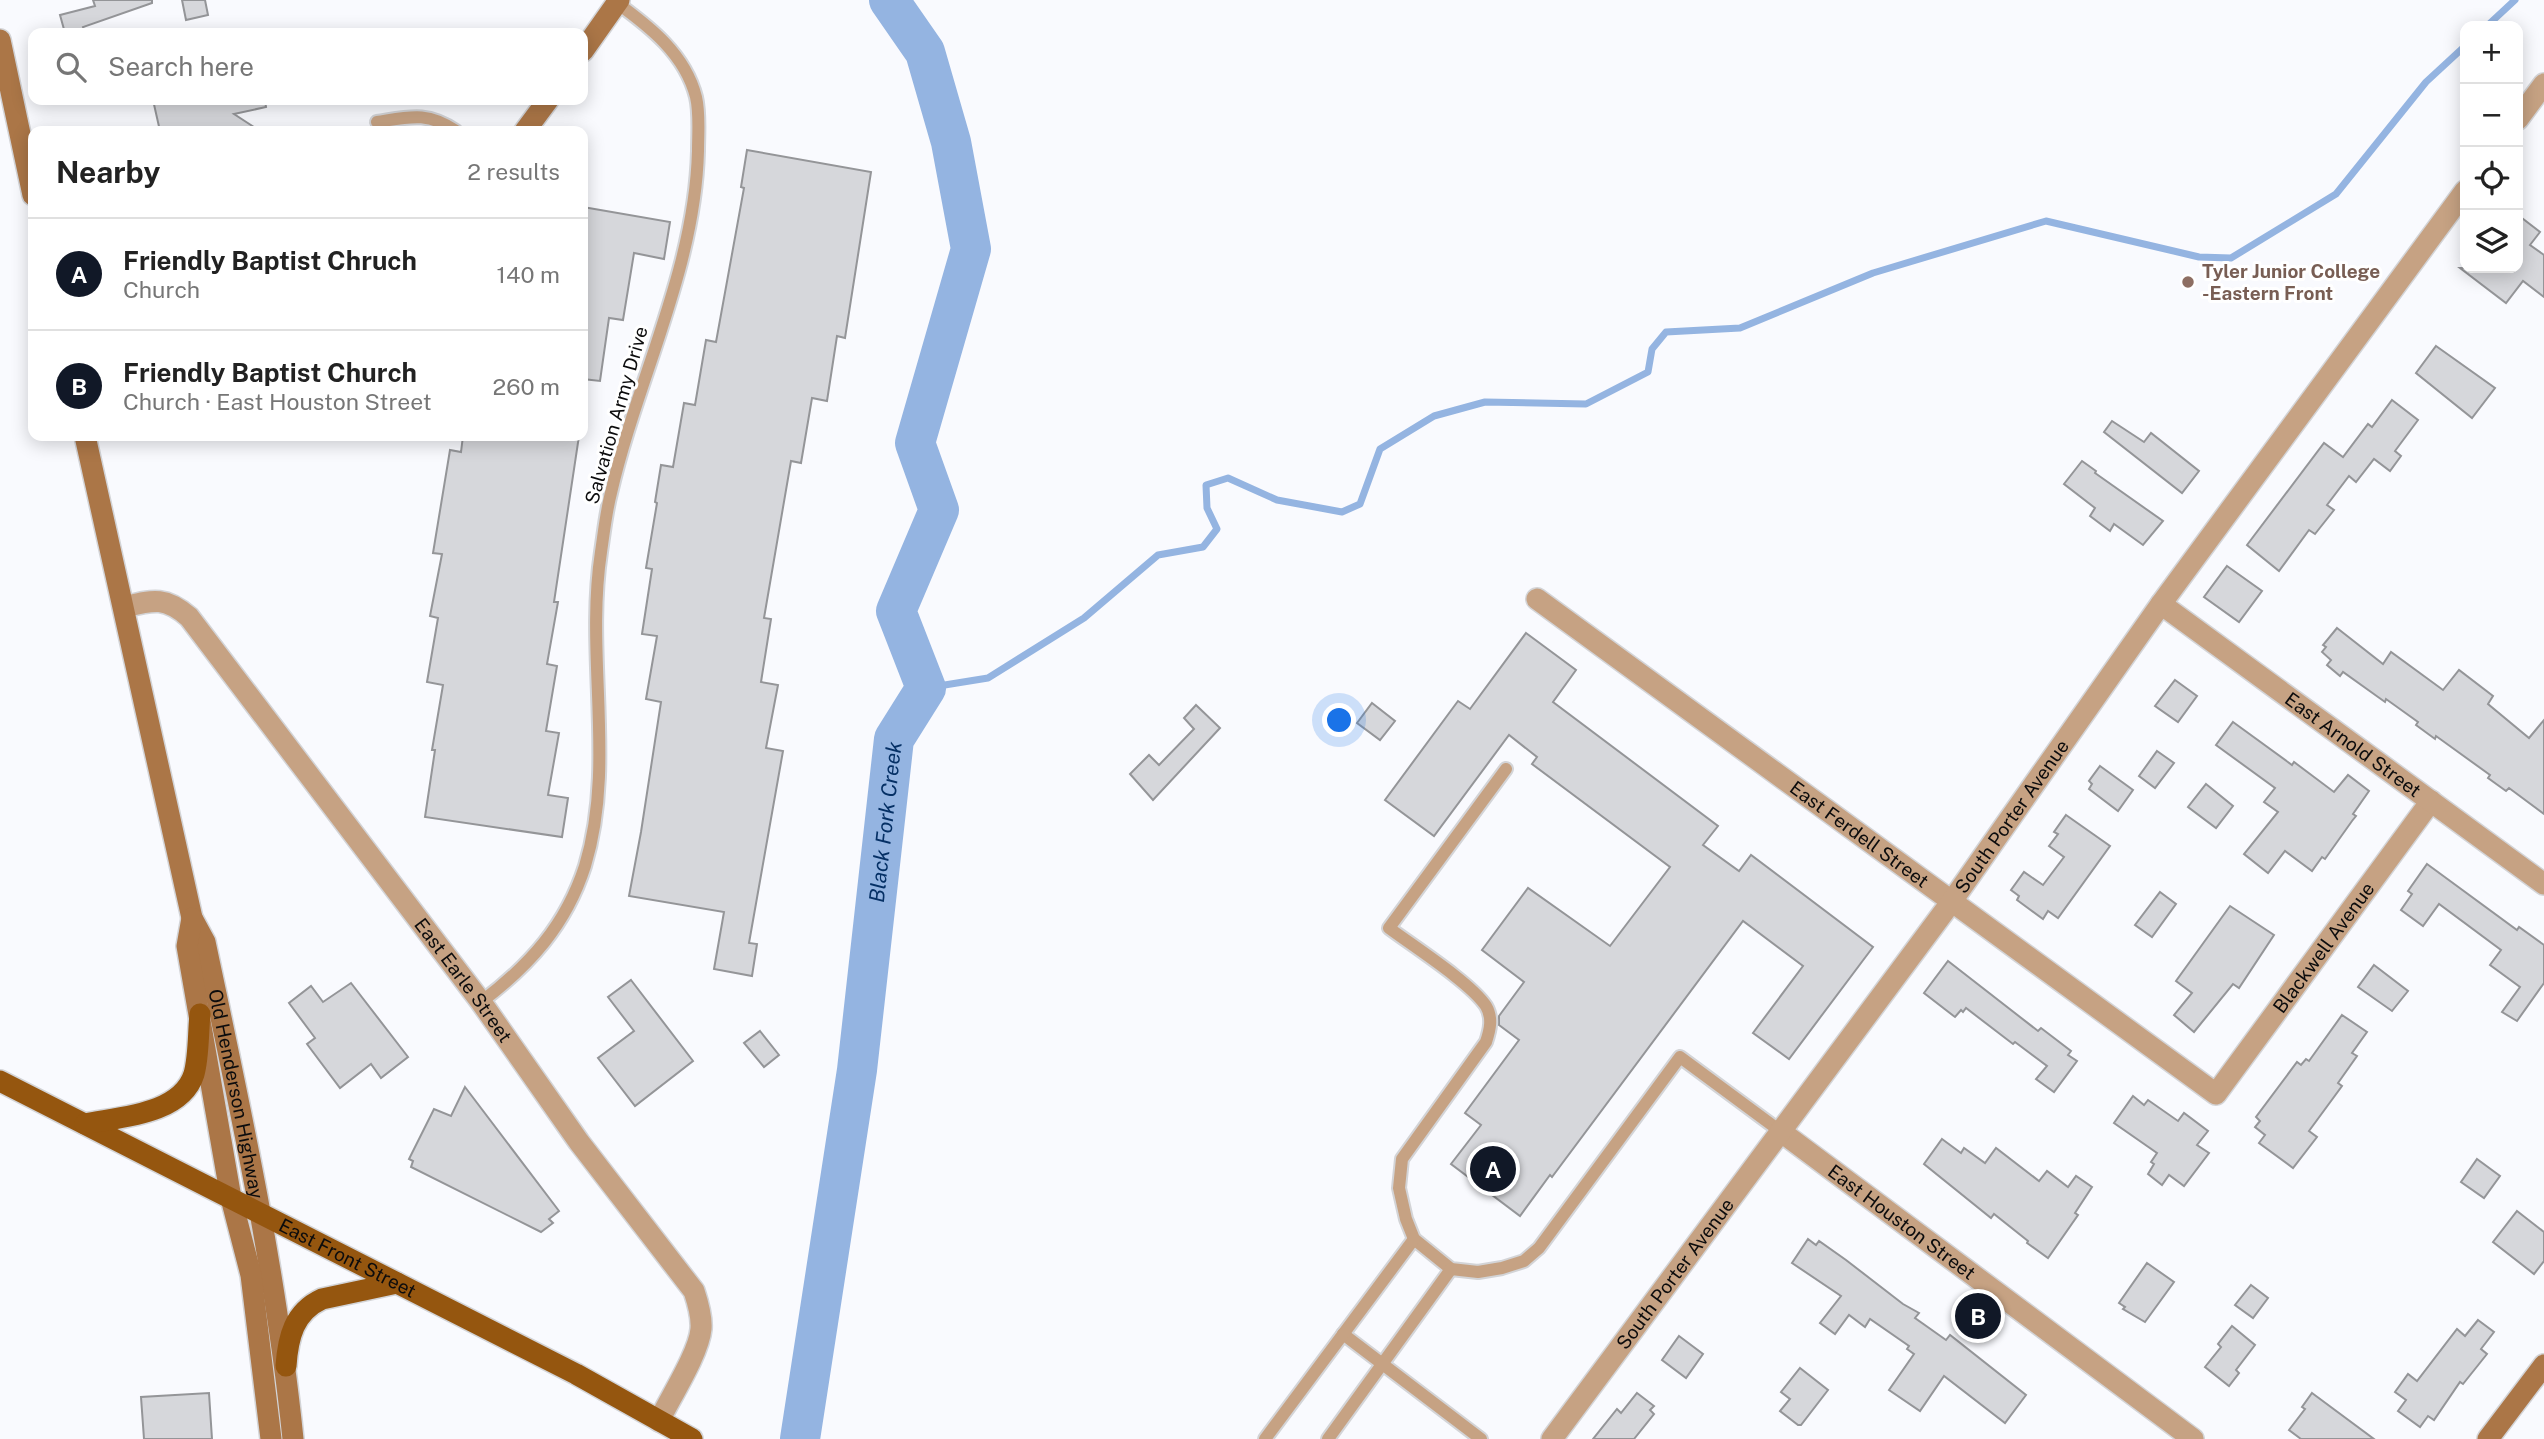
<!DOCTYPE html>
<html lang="en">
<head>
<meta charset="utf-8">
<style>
	:root { --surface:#fff; --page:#f2f2f2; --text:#222; --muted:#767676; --line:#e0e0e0; --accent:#111827 }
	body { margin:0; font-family:"Public Sans",sans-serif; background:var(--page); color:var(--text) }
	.controls { position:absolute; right:21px; top:21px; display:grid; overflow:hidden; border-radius:14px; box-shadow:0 4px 18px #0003 }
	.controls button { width:63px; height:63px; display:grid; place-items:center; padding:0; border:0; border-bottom:2px solid var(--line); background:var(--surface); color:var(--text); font:35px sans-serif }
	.you { position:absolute; left:1340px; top:721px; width:24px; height:24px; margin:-18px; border:5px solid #fff; border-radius:50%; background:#1a73e8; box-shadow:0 0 0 10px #1a73e833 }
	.badge { display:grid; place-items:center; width:46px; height:46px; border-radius:50%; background:var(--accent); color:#fff; font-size:23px; font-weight:700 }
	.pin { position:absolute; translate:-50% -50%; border:4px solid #fff; box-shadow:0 2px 7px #0006 }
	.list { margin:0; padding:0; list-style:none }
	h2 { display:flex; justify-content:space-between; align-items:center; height:91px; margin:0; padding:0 28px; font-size:30px }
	h2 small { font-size:23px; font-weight:400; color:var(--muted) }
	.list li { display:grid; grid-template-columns:46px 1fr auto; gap:21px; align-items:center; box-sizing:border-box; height:112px; padding:0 28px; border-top:2px solid var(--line) }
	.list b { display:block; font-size:26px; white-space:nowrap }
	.list p { margin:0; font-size:23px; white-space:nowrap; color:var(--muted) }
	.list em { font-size:23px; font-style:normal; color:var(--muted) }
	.icon { flex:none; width:38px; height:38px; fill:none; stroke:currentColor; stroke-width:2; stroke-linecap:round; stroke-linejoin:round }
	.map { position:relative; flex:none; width:2544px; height:1439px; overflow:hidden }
	.search { position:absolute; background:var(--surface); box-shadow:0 4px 18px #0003; left:28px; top:28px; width:560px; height:77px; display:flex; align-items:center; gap:18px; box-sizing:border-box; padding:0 24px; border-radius:14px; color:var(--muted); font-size:26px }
	.panel { position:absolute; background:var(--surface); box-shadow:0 4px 18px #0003; left:28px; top:126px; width:560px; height:315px; border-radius:14px }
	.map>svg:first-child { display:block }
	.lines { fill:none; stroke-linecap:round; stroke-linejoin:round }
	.stream { stroke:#94b4e1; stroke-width:7 }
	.river { stroke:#94b4e1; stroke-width:40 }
	.building { fill:#d6d7db; stroke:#949598; stroke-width:2 }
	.lane-casing { stroke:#d3d4d7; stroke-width:16 }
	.street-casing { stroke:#d3d4d7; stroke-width:24 }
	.secondary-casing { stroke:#d3d4d7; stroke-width:24 }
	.primary-casing { stroke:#d3d4d7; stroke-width:24 }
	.lane { stroke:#c6a283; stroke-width:12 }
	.street { stroke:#c6a283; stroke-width:21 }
	.secondary { stroke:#ab7647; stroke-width:21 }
	.primary { stroke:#95560f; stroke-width:21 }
	.education-dot { fill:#8d6e63; stroke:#fff; stroke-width:2.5 }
	.labels { text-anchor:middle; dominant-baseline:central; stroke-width:6; stroke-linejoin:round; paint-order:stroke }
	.education-label { font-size:19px; font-weight:bold; fill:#785e54; stroke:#fff; text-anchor:start }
	.street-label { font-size:19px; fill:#0c0c0d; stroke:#fff }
	.water-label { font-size:21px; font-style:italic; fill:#053065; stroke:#fff }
</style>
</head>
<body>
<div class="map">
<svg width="2544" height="1439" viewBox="0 0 2544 1439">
	<rect width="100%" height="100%" fill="#f9fafe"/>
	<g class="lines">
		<g class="stream">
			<path d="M2487,26l28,-26"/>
			<path d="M926,688l62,-10 96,-60 74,-63 45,-8 14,-18 -10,-21 -1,-23 22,-7 49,22 65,12 18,-8 20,-55 54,-33 51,-14 101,2 62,-32 4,-23 14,-17 74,-4 133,-55 173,-52 153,36 32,1 105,-64 90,-112 39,-36"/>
		</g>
		<path class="river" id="s1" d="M800,1439l57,-369 37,-331 32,-51 -30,-77 43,-101 -24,-67 56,-194 -20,-107 -26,-90 -36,-52"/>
	</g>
	<g class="building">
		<path d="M93,0h59v3l-69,24 2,6h-20l-5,-18 35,-9z"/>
		<path d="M182,0h23l3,15 -22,5z"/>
		<path d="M153,100h31l1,3 13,-3h67l1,7 -32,7 26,17h-100z"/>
		<path d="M747,150l124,22 -26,166 -8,-2 -10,65 -15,-3 -11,65 -10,-2 -27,157 7,1 -10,63 17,3 -12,63 17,3 -34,192 8,1 -5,32 -38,-7 10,-57 -95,-16 12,-64 20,-130 -15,-3 11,-63 -15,-2 10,-65 -6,-1 11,-65 -2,-1 6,-37 12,2 11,-64 11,2 11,-65 10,2 28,-154 -3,-1z"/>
		<path d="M583,207l87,15 -6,37 -30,-6 -11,67 -14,-2 -9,63 -17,-2z"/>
		<path d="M2518,215l22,17 -10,13 14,10v42l-21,-16 -17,22 -46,-35h58z"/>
		<path d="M2436,346l59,42 -23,30 -56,-45z"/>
		<path d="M2392,400l26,20 -23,31 6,5 -11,15 -16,-12 -18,23 -7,-6 -22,29 7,5 -19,24 -6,-4 -30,41 -32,-26 77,-102 19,14 25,-33 4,3z"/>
		<path d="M2112,421l32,21 7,-9 48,38 -17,22 -78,-61z"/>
		<path d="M463,436h116l-25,166h4l-11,62 10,2 -11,65 13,2 -11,62 20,3 -6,39 -137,-20 10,-67h-3l11,-65 -16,-3 11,-64 -8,-2 12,-62 -9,-1 17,-103 11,2z"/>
		<path d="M2082,461l14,10 -1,2 68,48 -20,24 -29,-21 -4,7 -20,-15 5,-8 -31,-24z"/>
		<path d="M2227,566l35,25 -23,31 -35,-25z"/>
		<path d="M2337,628l46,36 8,-12 52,38 16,-20 34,26 -5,8 41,34 15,-18v94l-35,-26 -3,3 -18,-13 2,-3 -54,-39 -1,3 -19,-14 2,-3 -32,-23 -1,3 -42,-30 -3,4 -13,-11 4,-5 -9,-8 4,-5 -3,-2z"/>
		<path d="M1526,633l50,37 -23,32 165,124 -15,19 36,26 12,-16 122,92 -84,112 -36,-26 50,-67 -60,-45 -191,256 -2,-2 -30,41 -69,-52 30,-39 -16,-12 54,-73 -20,-15v-9l25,-34 -42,-32 46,-62 82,58 60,-79 -138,-103 5,-7 -28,-22 -75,101 -49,-36 73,-99 12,8z"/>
		<path d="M2175,680l22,16 -19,26 -23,-16z"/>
		<path d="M1372,703l23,18 -15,19 -23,-17z"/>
		<path d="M1196,705l24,23 -67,72 -23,-26 19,-19 10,10 35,-36 -10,-11z"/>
		<path d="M2233,722l59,43 2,-3 40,30 14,-17 21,16 -16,23 3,2 -4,5 -27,38 -3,-2 -10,14 -27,-20 -17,22 -24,-19 34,-42 -14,-10 11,-14 -59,-43z"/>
		<path d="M2157,751l17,12 -19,25 -16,-12z"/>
		<path d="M2100,766l33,24 -15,21 -29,-22 3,-5 -3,-3z"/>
		<path d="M2206,784l27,22 -17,22 -28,-21z"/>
		<path d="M2066,815l44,31 -52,72 -10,-7 -5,8 -26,-19 2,-4 -8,-6 13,-18 19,13 21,-28 -15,-11 9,-12 -4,-2z"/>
		<path d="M2427,864l90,66 2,-3 25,18v38l-27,38 -15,-9 18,-25 -30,-22 11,-15 -62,-46 -16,22 -22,-16 11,-16 -4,-3z"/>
		<path d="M2160,892l16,12 -24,33 -17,-12z"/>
		<path d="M2230,906l44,29 -35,53 -6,-4 -39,48 -20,-17 18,-22 -16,-12z"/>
		<path d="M1948,961l90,70 3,-3 30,23 -3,4 9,6 -23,31 -18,-13 11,-13 -32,-24 -2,2 -47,-36 -3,4 -2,-2 -6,7 -31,-24z"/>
		<path d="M2374,965l34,26 -16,20 -34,-24z"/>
		<path d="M631,980l62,81 -58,45 -37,-48 36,-27 -26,-34z"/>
		<path d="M351,983l57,74 -27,21 -10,-14 -31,24 -33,-44 8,-6 -26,-35 22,-17 12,16z"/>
		<path d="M2342,1015l25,17 -15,21 5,3 -19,27 4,3 -33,45 8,6 -24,31 -34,-25 6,-8 -10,-8 5,-6 -4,-4 41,-55 4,3 5,-6 3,2z"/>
		<path d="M760,1031l19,24 -15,12 -20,-24z"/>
		<path d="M465,1087l94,124 -10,8 4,4 -12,9 -130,-65 2,-6 -4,-2 25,-50 17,7z"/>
		<path d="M2133,1096l11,9 4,-5 30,21 6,-8 24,18 -11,14 12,8 -25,33 -15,-11 -7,10 -14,-11 6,-10 -3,-2 6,-9 -43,-30z"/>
		<path d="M1942,1139l19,14 3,-5 21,15 11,-15 43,33 8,-10 21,16 8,-11 16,11 -17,26 3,2 -30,43 -21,-15 1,-2 -34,-27 -3,4 -67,-54z"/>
		<path d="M2477,1159l23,17 -16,22 -23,-16z"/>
		<path d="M2517,1211l27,21v29l-10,13 -41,-32z"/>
		<path d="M1808,1239l8,6 3,-4 27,19 57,44 16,9 -4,5 31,22 4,-5 76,60 -21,28 -61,-47 -24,35 -31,-21 25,-36 -7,-5 2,-3 -39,-27 -5,8 -16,-12 -14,19 -15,-11 21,-27 -49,-33z"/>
		<path d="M2147,1263l27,19 -29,40 -22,-13 2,-2 -6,-4z"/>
		<path d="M2251,1285l17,13 -15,20 -18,-13z"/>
		<path d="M2478,1320l16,12 -13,17 6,5 -24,30 -3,-2 -26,38 -6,-4 -8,11 -22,-16 8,-11 -11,-8 13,-18 9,7 40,-52 8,7z"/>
		<path d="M2232,1326l23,19 -19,25 3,3 -10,13 -24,-19 16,-20 -3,-3z"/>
		<path d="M1679,1336l24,18 -17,24 -24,-18z"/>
		<path d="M1800,1368l28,22 -27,35h-3l-18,-14 10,-12 -9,-7z"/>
		<path d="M209,1393l3,46h-68l-3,-42z"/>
		<path d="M1637,1393l17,13 -4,4 4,4 -20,25h-41l24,-30 4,4z"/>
		<path d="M2312,1393l62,46h-73l-12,-9 16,-21 -3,-2z"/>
	</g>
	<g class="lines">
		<g class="lane-casing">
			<g id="lane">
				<path d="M377,122c32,-5 50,-11 79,9"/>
				<path d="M1506,769l-117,159c24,18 82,55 97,78 7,12 4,24 0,36l-84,117 -3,29 7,31 8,20 37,30 27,3 24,-4 22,-7 15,-13 141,-191 100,74"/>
				<path d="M481,1002c49,-37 85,-77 104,-136 31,-102 0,-209 16,-314 3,-20 5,-40 10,-59 26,-114 84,-223 87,-342 0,-18 2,-37 -2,-54 -11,-43 -46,-70 -79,-94"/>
				<path d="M1343,1334l138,105"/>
				<path d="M1265,1439l149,-200"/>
				<path d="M1328,1439l123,-170"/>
			</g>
		</g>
		<g class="street-casing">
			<g id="street">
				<path d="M2518,119l26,-35"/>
				<path id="s2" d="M1537,599l679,495 215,-293"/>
				<path id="s3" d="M2161,604l383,280"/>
				<path id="s4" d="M124,607c29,-7 41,-11 65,10l292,385 98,140 115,149c4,12 8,26 7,38 -2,24 -31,69 -42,92"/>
				<path id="s5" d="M1780,1131l413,308"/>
				<path id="s6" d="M1552,1439l400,-538 209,-297 304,-413"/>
			</g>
		</g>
		<g class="secondary-casing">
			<g id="secondary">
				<path d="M0,40l33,155"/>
				<path d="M583,51l36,-51"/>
				<path d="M525,131l23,-31"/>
				<path id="s7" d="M85,436l107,482 13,24c35,165 71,329 88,497"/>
				<path d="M192,918l-5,28 44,252 20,77 20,164"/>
				<path d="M2488,1439l56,-74"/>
			</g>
		</g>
		<g class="primary-casing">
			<g id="primary">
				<path id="s8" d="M0,1081l576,293 116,65"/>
				<path d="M85,1124c34,-7 96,-9 109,-50 5,-18 4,-41 6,-60"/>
				<path d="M286,1366c2,-29 8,-54 36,-67l75,-16"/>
			</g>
		</g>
		<use href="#lane" class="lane"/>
		<use href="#street" class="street"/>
		<use href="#secondary" class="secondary"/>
		<use href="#primary" class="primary"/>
	</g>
	<circle class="education-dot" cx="2188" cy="282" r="7"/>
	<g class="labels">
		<g class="education-label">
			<text x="2202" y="271">Tyler Junior College<tspan x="2202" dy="22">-Eastern Front</tspan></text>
		</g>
		<g class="street-label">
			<text transform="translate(616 415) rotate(-74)">Salvation Army Drive</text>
			<text stroke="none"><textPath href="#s3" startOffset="238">East Arnold Street</textPath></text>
			<text stroke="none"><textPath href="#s6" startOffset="774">South Porter Avenue</textPath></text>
			<text stroke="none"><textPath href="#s2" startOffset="399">East Ferdell Street</textPath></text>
			<text stroke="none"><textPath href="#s2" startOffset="1022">Blackwell Avenue</textPath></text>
			<text stroke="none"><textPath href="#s4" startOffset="525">East Earle Street</textPath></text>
			<text stroke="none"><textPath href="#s7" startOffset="676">Old Henderson Highway</textPath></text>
			<text stroke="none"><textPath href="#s5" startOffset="152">East Houston Street</textPath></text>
			<text stroke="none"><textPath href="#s8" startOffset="390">East Front Street</textPath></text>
			<text stroke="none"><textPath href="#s6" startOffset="206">South Porter Avenue</textPath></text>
		</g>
		<g class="water-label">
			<text stroke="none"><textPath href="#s1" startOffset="623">Black Fork Creek</textPath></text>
		</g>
	</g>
</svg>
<div class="controls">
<button>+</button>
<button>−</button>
<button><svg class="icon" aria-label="locate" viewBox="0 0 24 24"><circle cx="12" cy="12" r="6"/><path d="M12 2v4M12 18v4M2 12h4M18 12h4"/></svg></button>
<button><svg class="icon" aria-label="layers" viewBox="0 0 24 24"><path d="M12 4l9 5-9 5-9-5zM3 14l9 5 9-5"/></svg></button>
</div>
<div class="you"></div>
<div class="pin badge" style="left:1493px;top:1169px">A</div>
<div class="pin badge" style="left:1978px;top:1316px">B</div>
<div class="search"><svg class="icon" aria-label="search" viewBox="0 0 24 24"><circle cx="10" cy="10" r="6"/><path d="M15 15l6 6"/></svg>Search here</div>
<section class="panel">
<h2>Nearby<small>2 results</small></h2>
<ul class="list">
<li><span class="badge">A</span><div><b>Friendly Baptist Chruch</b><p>Church</p></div><em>140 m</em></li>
<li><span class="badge">B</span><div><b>Friendly Baptist Church</b><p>Church · East Houston Street</p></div><em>260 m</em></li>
</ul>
</section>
</div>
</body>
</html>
